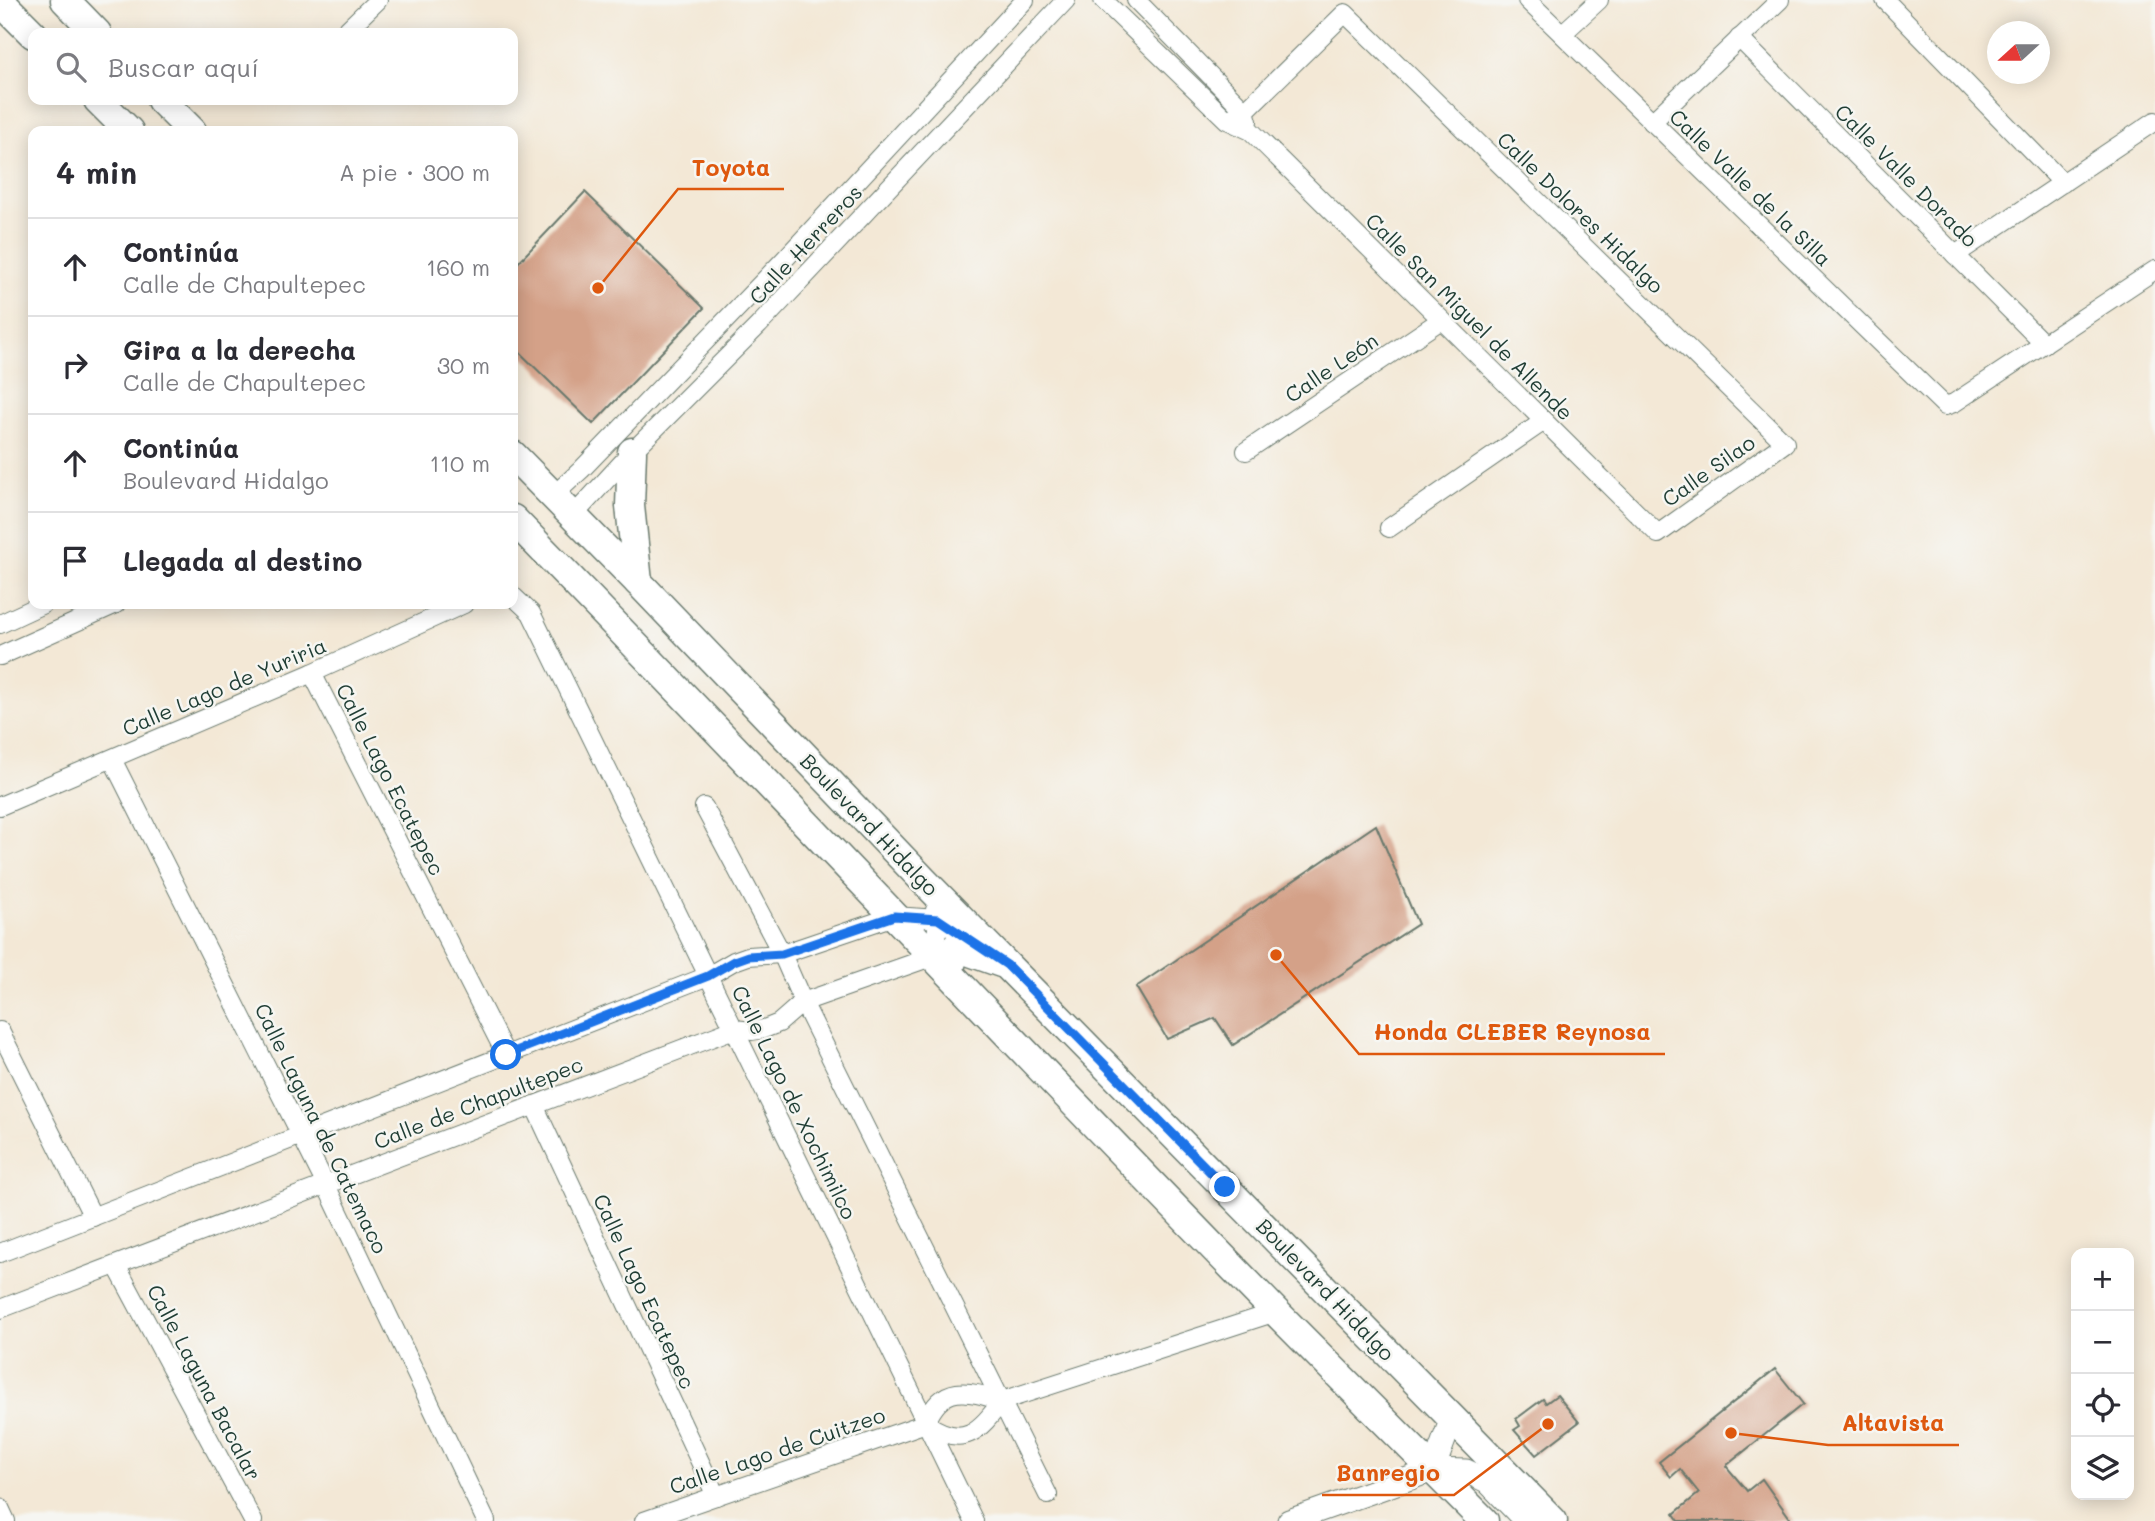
<!DOCTYPE html>
<html lang="es">
<head>
<meta charset="utf-8">
<style>
	:root { --surface:#fff; --page:#f2f2f3; --text:#2b2b33; --muted:#7c7c81; --line:#e1e1e2 }
	body { margin:0; font-family:Mali,sans-serif; background:var(--page); color:var(--text) }
	.controls { position:absolute; right:21px; bottom:21px; display:grid; overflow:hidden; border-radius:14px; box-shadow:0 4px 18px #0003 }
	.controls button { width:63px; height:63px; display:grid; place-items:center; padding:0; border:0; border-bottom:2px solid var(--line); background:var(--surface); color:var(--text); font:35px sans-serif }
	.compass { position:absolute; left:1987px; top:21px; width:63px; height:63px; border-radius:50%; background:var(--surface); box-shadow:0 4px 18px #0003; rotate:249deg }
	.stop { position:absolute; width:21px; height:21px; margin:-16px; border:5px solid #1a73e8; border-radius:50%; background:#fff }
	.stop.end { background:#1a73e8; border-color:#fff; box-shadow:0 2px 7px #0008 }
	.list { margin:0; padding:0; list-style:none }
	h2 { display:flex; justify-content:space-between; align-items:center; height:91px; margin:0; padding:0 28px; font-size:30px }
	h2 small { font-size:23px; font-weight:400; color:var(--muted) }
	.list li { display:grid; grid-template-columns:46px 1fr auto; gap:21px; align-items:center; box-sizing:border-box; height:98px; padding:0 28px; border-top:2px solid var(--line) }
	.list b { display:block; font-size:26px; white-space:nowrap }
	.list p { margin:0; font-size:23px; white-space:nowrap; color:var(--muted) }
	.list em { font-size:23px; font-style:normal; color:var(--muted) }
	.icon { flex:none; width:38px; height:38px; fill:none; stroke:currentColor; stroke-width:2; stroke-linecap:round; stroke-linejoin:round }
	.map { position:relative; flex:none; width:2155px; height:1521px; overflow:hidden }
	.search { position:absolute; background:var(--surface); box-shadow:0 4px 18px #0003; left:28px; top:28px; width:490px; height:77px; display:flex; align-items:center; gap:18px; box-sizing:border-box; padding:0 24px; border-radius:14px; color:var(--muted); font-size:26px }
	.panel { position:absolute; background:var(--surface); box-shadow:0 4px 18px #0003; left:28px; top:126px; width:490px; height:483px; border-radius:14px }
	.map>svg:first-child { display:block }
	.building { fill:#d4a188 }
	.lines { fill:none; stroke-linecap:round; stroke-linejoin:round }
	.minor-casing { stroke:#69796d; stroke-width:20 }
	.tertiary-casing { stroke:#69796d; stroke-width:25 }
	.primary-casing { stroke:#69796d; stroke-width:31 }
	.minor { stroke:#fff; stroke-width:18 }
	.tertiary { stroke:#fff; stroke-width:23 }
	.primary { stroke:#fff; stroke-width:28 }
	.route { stroke:#1a73e8; stroke-width:9 }
	.labels { text-anchor:middle; dominant-baseline:central; stroke-width:5; stroke-linejoin:round; paint-order:stroke }
	.street-label { font-size:21px; fill:#1f3d34; stroke:#f6f6f2 }
	.leader { fill:none; stroke:#de580e; stroke-width:2.5 }
	.callout-dot { fill:#de580e; stroke:#f6f6f2; stroke-width:2.5 }
	.callout-label { font-size:23px; text-anchor:middle; font-weight:bold; fill:#de580e; stroke:#f6f6f2; stroke-width:5; stroke-linejoin:round; paint-order:stroke }
</style>
</head>
<body>
<div class="map">
<svg width="2155" height="1521" viewBox="0 0 2155 1521">
	<rect width="100%" height="100%" fill="#f6f6f2"/>
	<filter id="ink" filterUnits="userSpaceOnUse"><feTurbulence type="fractalNoise" baseFrequency=".0143" numOctaves="2"/><feDisplacementMap in="SourceGraphic" scale="14" xChannelSelector="R" yChannelSelector="G"/><feConvolveMatrix kernelMatrix="1 2 1 2 8 2 1 2 1" color-interpolation-filters="sRGB"/></filter>
	<filter id="wash" filterUnits="userSpaceOnUse"><feTurbulence type="fractalNoise" baseFrequency=".00686" numOctaves="4" result="noise"/><feDisplacementMap in="SourceGraphic" scale="28" xChannelSelector="R" yChannelSelector="G"/><feGaussianBlur stdDeviation="1.57" result="paint"/><feColorMatrix in="noise" values="0 0 0 0 0 0 0 0 0 0 0 0 0 0 0 0 0 1.4 0 .05"/><feComposite in="paint" operator="in"/></filter>
	<g filter="url(#wash)">
		<rect width="100%" height="100%" fill="#f3e8d6"/>
		<g id="blocks">
			<g class="building">
				<path d="M585,192l119,116 -111,116 -80,-78v-78z"/>
				<path d="M1376,825l42,99 -185,121 -18,-27 -48,21 -31,-52z"/>
				<path d="M1775,1369l28,35 -77,62 21,25 15,-12 30,42h-113l-5,-7 25,-21 -19,-24 -9,8 -12,-15z"/>
				<path d="M1557,1395l22,27 -43,33 -22,-25 6,-4 -4,-7 27,-20 3,4z"/>
			</g>
		</g>
	</g>
	<g filter="url(#ink)">
		<use href="#blocks" fill-opacity="0" stroke="#69796d" stroke-width="2"/>
		<g class="lines">
			<g class="minor-casing">
				<g id="minor">
					<path d="M1103,0l124,120 24,11 407,403 127,-91 -440,-430 -100,98 -18,9"/>
					<path d="M1136,0l109,111 3,10"/>
					<path d="M1527,0l418,406 9,-3 201,-133"/>
					<path d="M1885,0l178,183"/>
					<path d="M344,33l34,-33"/>
					<path d="M1562,34l37,-34"/>
					<path d="M1739,38l305,306"/>
					<path d="M1652,122l128,-122"/>
					<path d="M1955,255l200,-134"/>
					<path d="M1246,451l195,-131"/>
					<path d="M553,496l28,-26 201,-208 243,-262"/>
					<path d="M573,516l59,-64 127,-127 307,-325"/>
					<path d="M1389,528l155,-107"/>
					<path d="M513,596l18,17 443,908"/>
					<path d="M0,624l43,-20"/>
					<path d="M0,656l116,-52"/>
					<path d="M312,673l194,382"/>
					<path d="M112,759l214,426 160,336"/>
					<path d="M0,806l312,-133 152,-69"/>
					<path d="M704,807l78,147 21,48 245,493"/>
					<path d="M0,1031l93,186"/>
					<path d="M534,1105l182,391"/>
					<path d="M0,1253l708,-277 26,-15 14,-5 34,-2 112,-38 44,3 31,21"/>
					<path d="M116,1265l137,256"/>
					<path d="M0,1309l734,-280 18,2 12,-2 15,-6 24,-21 131,-46 4,-37 -3,-9"/>
					<path d="M926,1423c16,-40 41,-33 76,-22"/>
					<path d="M927,1424c37,25 52,7 75,-23l274,-89"/>
					<path d="M0,1508l6,13"/>
					<path d="M644,1521l282,-98"/>
				</g>
			</g>
			<g class="tertiary-casing">
				<g id="tertiary">
					<path d="M1433,1470l19,-52"/>
					<path d="M1289,1521l144,-51 33,1 21,10 39,40"/>
				</g>
			</g>
			<g class="primary-casing">
				<g id="primary">
					<path d="M65,0l32,33"/>
					<path d="M0,1l33,33"/>
					<path d="M98,100l31,31"/>
					<path d="M161,100l31,31"/>
					<path d="M632,452l-2,54 8,76"/>
					<path d="M513,455l125,127 286,299 629,640"/>
					<path d="M513,519c256,263 507,531 763,793 69,70 139,139 208,209"/>
					<path d="M949,972l7,-25 45,16"/>
				</g>
			</g>
			<use href="#minor" class="minor"/>
			<use href="#tertiary" class="tertiary"/>
			<use href="#primary" class="primary"/>
		</g>
	</g>
	<g class="lines" filter="url(#ink)">
		<path class="route" d="M506,1055l202,-79 26,-15 14,-5 34,-2 112,-38 44,3 69,46 218,222"/>
	</g>
	<g class="labels">
		<g class="street-label">
			<text transform="translate(1907 175) rotate(45)">Calle Valle Dorado</text>
			<text transform="translate(1751 187) rotate(44)">Calle Valle de la Silla</text>
			<text transform="translate(1581 212) rotate(44)">Calle Dolores Hidalgo</text>
			<text transform="translate(805 244) rotate(-47)">Calle Herreros</text>
			<text transform="translate(1470 316) rotate(45)">Calle San Miguel de Allende</text>
			<text transform="translate(1331 367) rotate(-34)">Calle León</text>
			<text transform="translate(1708 470) rotate(-35)">Calle Silao</text>
			<text transform="translate(224 686) rotate(-23)">Calle Lago de Yuriria</text>
			<text transform="translate(391 779) rotate(63)">Calle Lago Ecatepec</text>
			<text transform="translate(870 824) rotate(46)">Boulevard Hidalgo</text>
			<text transform="translate(478 1102) rotate(-21)">Calle de Chapultepec</text>
			<text transform="translate(795 1102) rotate(64)">Calle Lago de Xochimilco</text>
			<text transform="translate(322 1128) rotate(64)">Calle Laguna de Catemaco</text>
			<text transform="translate(1326 1289) rotate(46)">Boulevard Hidalgo</text>
			<text transform="translate(645 1291) rotate(65)">Calle Lago Ecatepec</text>
			<text transform="translate(205 1382) rotate(62)">Calle Laguna Bacalar</text>
			<text transform="translate(777 1450) rotate(-19)">Calle Lago de Cuitzeo</text>
		</g>
	</g>
	<path class="leader" d="M598 288L678 189H784M1276 955L1359 1054H1665M1731 1433L1828 1445H1959M1548 1424L1454 1495H1322"/>
	<g class="callout-dot">
		<circle cx="598" cy="288" r="7"/>
		<circle cx="1276" cy="955" r="7"/>
		<circle cx="1731" cy="1433" r="7"/>
		<circle cx="1548" cy="1424" r="7"/>
	</g>
	<g class="callout-label">
		<text x="731" y="176">Toyota</text>
		<text x="1512" y="1040">Honda CLEBER Reynosa</text>
		<text x="1893" y="1431">Altavista</text>
		<text x="1388" y="1481">Banregio</text>
	</g>
</svg>
<div class="controls">
<button>+</button>
<button>−</button>
<button><svg class="icon" aria-label="locate" viewBox="0 0 24 24"><circle cx="12" cy="12" r="6"/><path d="M12 2v4M12 18v4M2 12h4M18 12h4"/></svg></button>
<button><svg class="icon" aria-label="layers" viewBox="0 0 24 24"><path d="M12 4l9 5-9 5-9-5zM3 14l9 5 9-5"/></svg></button>
</div>
<svg class="compass" viewBox="-18 -18 36 36"><path d="M0-13l5 13h-10z" fill="#e53935"/><path d="M0 13l5-13h-10z" fill="#7c7c81"/></svg>
<div class="stop" style="left:506px;top:1055px"></div>
<div class="stop end" style="left:1225px;top:1187px"></div>
<div class="search"><svg class="icon" aria-label="search" viewBox="0 0 24 24"><circle cx="10" cy="10" r="6"/><path d="M15 15l6 6"/></svg>Buscar aquí</div>
<section class="panel">
<h2>4 min<small>A pie · 300 m</small></h2>
<ul class="list">
<li><svg class="icon" aria-label="ahead" viewBox="0 0 24 24"><path d="M12 20V5M6 11l6-6 6 6"/></svg><div><b>Continúa</b><p>Calle de Chapultepec</p></div><em>160 m</em></li>
<li><svg class="icon" aria-label="right" viewBox="0 0 24 24"><path d="M7 20v-9h11M14 6l5 5-5 5"/></svg><div><b>Gira a la derecha</b><p>Calle de Chapultepec</p></div><em>30 m</em></li>
<li><svg class="icon" aria-label="ahead" viewBox="0 0 24 24"><path d="M12 20V5M6 11l6-6 6 6"/></svg><div><b>Continúa</b><p>Boulevard Hidalgo</p></div><em>110 m</em></li>
<li><svg class="icon" aria-label="arrive" viewBox="0 0 24 24"><path d="M6 21V4h12l-3 4 3 4H6"/></svg><div><b>Llegada al destino</b></div></li>
</ul>
</section>
</div>
</body>
</html>
